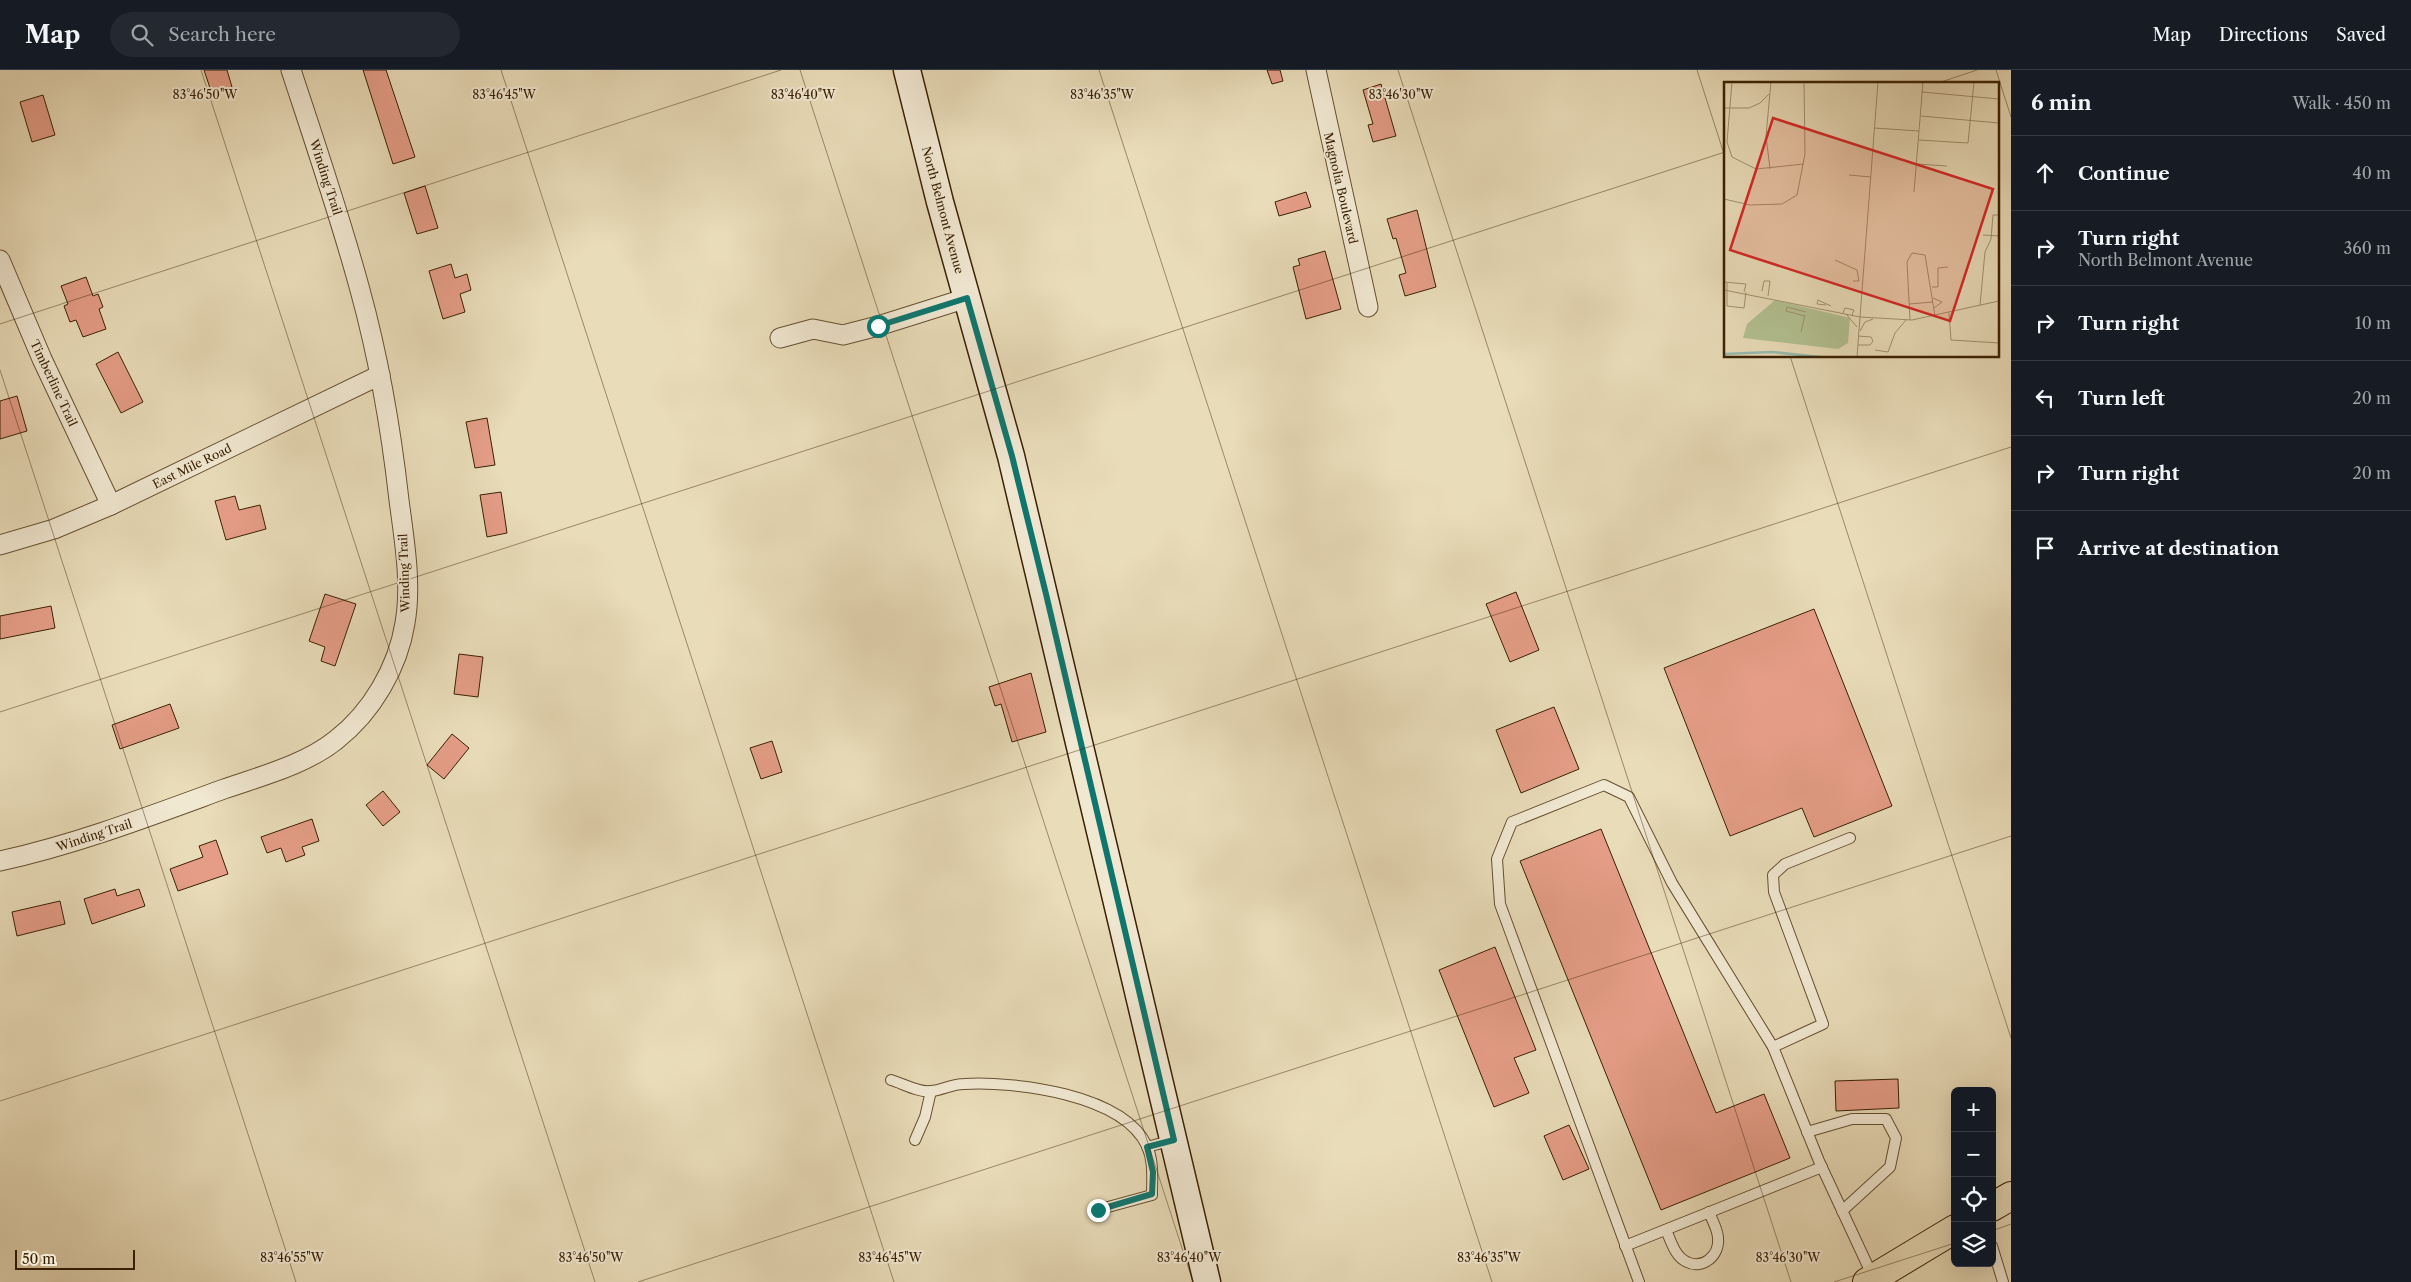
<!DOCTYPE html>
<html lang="en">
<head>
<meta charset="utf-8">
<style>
	:root { --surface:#171b24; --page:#242831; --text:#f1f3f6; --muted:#9ea1a6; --line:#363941 }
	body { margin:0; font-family:"Libre Caslon Text",serif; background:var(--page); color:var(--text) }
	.controls { position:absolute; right:15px; bottom:15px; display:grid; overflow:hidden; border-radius:8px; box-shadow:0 5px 20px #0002 }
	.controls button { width:45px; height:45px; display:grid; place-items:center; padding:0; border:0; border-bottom:1px solid var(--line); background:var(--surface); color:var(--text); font:25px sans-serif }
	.scale { position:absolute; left:15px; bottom:12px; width:120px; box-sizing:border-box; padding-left:5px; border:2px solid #3a2104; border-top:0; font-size:14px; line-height:18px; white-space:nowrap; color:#3a2104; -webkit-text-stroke:4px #f1e8d2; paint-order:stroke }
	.stop { position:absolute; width:15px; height:15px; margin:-11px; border:4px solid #0f766e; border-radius:50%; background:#fff }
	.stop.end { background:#0f766e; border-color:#fff; box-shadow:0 1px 5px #0008 }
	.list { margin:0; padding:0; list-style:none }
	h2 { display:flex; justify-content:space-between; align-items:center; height:65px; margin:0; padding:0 20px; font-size:21px }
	h2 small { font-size:16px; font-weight:400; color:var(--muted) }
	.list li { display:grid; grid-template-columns:32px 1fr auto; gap:15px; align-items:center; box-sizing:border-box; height:75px; padding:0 20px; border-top:1px solid var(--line) }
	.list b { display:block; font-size:19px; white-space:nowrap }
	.list p { margin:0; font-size:16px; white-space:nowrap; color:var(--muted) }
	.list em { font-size:16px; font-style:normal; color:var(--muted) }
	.icon { flex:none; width:28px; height:28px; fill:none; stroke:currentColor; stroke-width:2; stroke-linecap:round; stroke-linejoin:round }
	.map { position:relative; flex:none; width:2011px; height:1212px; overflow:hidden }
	header { display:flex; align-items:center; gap:30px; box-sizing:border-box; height:70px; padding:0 25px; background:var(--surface); border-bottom:1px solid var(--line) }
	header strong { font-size:24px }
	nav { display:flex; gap:28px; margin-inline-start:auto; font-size:18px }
	.search { width:350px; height:45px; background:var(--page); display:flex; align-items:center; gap:12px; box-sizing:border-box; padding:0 18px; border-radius:28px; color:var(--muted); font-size:19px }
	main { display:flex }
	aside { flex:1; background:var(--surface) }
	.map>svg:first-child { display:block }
	.building { fill:#e59d87; stroke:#3a2104 }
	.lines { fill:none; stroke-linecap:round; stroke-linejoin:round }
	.lane-casing { stroke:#665031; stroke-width:12 }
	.street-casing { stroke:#665031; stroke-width:21 }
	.secondary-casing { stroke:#3a2104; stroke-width:29 }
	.primary-casing { stroke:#3a2104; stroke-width:30 }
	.lane { stroke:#f1e8d2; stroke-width:10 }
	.street { stroke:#f1e8d2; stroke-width:19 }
	.secondary { stroke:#f1e8d2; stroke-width:26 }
	.primary { stroke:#e9dcb9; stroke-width:28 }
	.route { stroke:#0f766e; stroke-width:6 }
	.ticks { fill:none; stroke:#3a2104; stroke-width:1; stroke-opacity:0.45 }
	.labels { text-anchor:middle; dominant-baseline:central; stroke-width:4; stroke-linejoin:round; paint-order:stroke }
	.street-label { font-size:12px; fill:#3a2104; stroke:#f1e8d2 }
	.inset-river { fill:none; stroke:#97bcae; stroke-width:2.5 }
	.inset-road { fill:none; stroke:#a39171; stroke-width:1 }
	.view { fill:#d62828; fill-opacity:0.15; stroke:#d62828; stroke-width:2.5 }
	.inset-edge { fill:none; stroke:#3a2104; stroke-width:2.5 }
	.ticks-label { font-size:12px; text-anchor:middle; fill:#3a2104; stroke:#f1e8d2; stroke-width:4; stroke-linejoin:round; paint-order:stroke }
</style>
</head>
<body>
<header>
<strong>Map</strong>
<div class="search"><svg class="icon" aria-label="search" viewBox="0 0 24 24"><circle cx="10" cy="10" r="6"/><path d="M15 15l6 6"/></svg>Search here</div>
<nav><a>Map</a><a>Directions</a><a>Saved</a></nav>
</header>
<main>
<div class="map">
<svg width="2011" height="1212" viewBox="0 0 2011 1212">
	<rect width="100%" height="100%" fill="#e9dcb9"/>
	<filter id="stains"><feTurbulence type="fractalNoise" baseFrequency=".004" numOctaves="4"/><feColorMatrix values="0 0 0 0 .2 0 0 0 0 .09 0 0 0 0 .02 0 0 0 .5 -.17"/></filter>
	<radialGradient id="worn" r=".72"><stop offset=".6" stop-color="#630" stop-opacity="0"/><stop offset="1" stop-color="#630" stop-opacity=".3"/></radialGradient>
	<g class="building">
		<path d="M204,0h23l5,17 -20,7z"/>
		<path d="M363,0h23l29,87 -22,7z"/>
		<path d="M1267,0h13l3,11 -11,3z"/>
		<path d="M1381,14l15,52 -23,6 -5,-17 5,-1 -10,-34z"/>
		<path d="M43,25l12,40 -23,7 -12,-40z"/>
		<path d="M425,116l13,42 -21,6 -13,-41z"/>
		<path d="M1306,122l5,15 -32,9 -4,-14z"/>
		<path d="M1417,140l19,77 -31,9 -6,-21 7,-2 -10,-35 -3,1 -6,-20z"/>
		<path d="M1325,181l16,58 -35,10 -13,-52 7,-2 -2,-6z"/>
		<path d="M451,194l4,14 12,-4 4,16 -11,4 5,18 -22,7 -14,-48z"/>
		<path d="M86,207l7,19 5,-2 5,13 -4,2 7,20 -23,8 -7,-17 -6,2 -6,-16 4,-2 -7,-18z"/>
		<path d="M118,282l25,50 -22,11 -25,-49z"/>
		<path d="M17,326l10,35 -27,8v-38z"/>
		<path d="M487,348l8,47 -20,3 -9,-46z"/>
		<path d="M501,422l6,41 -20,4 -7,-42z"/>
		<path d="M235,426l4,14 21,-5 6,24 -40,11 -11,-39z"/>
		<path d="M1516,522l23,58 -29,12 -24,-58z"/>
		<path d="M325,524l31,10 -21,62 -14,-5 4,-14 -16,-6z"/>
		<path d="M51,536l4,22 -55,11v-23z"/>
		<path d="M1814,539l78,197 -78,31 -12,-29 -72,28 -66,-168z"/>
		<path d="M459,584l24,3 -5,40 -24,-3z"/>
		<path d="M1031,603l15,59 -34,10 -11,-38 -6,2 -6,-19z"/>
		<path d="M170,634l9,24 -59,21 -8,-24z"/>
		<path d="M1554,637l25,62 -58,24 -25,-63z"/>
		<path d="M452,664l17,14 -25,31 -17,-14z"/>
		<path d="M772,671l10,31 -21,7 -11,-31z"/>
		<path d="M383,721l17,21 -17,14 -17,-21z"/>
		<path d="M312,749l7,22 -17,6 3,8 -19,7 -5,-14 -14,5 -6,-16z"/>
		<path d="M1601,759l115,284 48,-19 26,64 -129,52 -141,-349z"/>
		<path d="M216,770l12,34 -50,17 -8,-22 33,-12 -4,-11z"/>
		<path d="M115,819l2,7 22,-7 6,17 -53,18 -8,-25z"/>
		<path d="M60,831l5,23 -48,12 -5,-24z"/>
		<path d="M1495,877l41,103 -22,8 15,35 -35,14 -55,-137z"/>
		<path d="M1898,1009l1,29 -63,3 -1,-30z"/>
		<path d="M1569,1055l20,44 -26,11 -19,-44z"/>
	</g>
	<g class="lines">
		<g class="lane-casing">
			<g id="lane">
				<path d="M1773,977l50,-23 -49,-132 -1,-17 12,-11 65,-26"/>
				<path d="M891,1010c11,3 28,13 40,11 11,-1 21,-7 33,-7 50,-3 159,10 183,62 7,16 5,32 5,49l-55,15"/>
				<path d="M1807,1062l45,-13h34l10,19 -6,29 -48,44"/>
				<path d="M915,1070l10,-23 6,-26"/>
				<path d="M1147,1077l26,-7"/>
				<path d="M1666,1160c5,11 9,27 21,32 16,8 33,-7 31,-24 0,-8 -6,-18 -9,-26"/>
				<path d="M1625,1176l197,-79"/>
				<path d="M1992,1176l11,36"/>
				<path d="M1639,1212l-139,-378 -3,-45 15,-37 92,-37 25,12 43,86 101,164 46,114 54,116"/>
			</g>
		</g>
		<g class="street-casing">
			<g id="street">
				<path d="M1316,0l52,237"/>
				<path d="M0,190l42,99 69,146"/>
				<path d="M780,268l33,-9 30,6 35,-9 89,-28"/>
				<path d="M0,475l54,-16 57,-24 269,-130"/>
				<path d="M0,791c77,-17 150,-45 224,-72 37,-13 81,-24 112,-49 36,-28 62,-73 69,-117 7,-40 -1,-84 -6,-123 -8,-71 -20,-141 -39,-210 -20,-74 -45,-147 -69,-220"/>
			</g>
		</g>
		<g class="secondary-casing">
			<path id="secondary" d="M907,0l33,132 71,254 196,826"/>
		</g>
		<g class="primary-casing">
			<g id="primary">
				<path d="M1992,1137l19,-11"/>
				<path d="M1867,1212l88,-53"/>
			</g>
		</g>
		<use href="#lane" class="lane"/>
		<use href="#street" class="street"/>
		<use href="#secondary" class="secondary"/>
		<use href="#primary" class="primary"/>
	</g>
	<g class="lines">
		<path class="route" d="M878,256l89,-28 45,158 34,138 128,546 -27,7 6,25 -1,22 -54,16"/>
	</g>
	<path class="ticks" d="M201,0l394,1212M501,0l393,1212M800,0l393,1212M1099,0l393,1212M1398,0l393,1212M1697,0l28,87M1996,0l15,47M1935,14l42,-14M0,254l781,-254M1790,286l221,682M0,300l296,912M0,642l1725,-560M0,1031l2011,-654M1992,1161l19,-7M638,1212l1373,-446M1834,1212l121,-39"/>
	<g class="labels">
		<g class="street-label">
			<text transform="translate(326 107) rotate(72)">Winding Trail</text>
			<text transform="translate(1341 118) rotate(77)">Magnolia Boulevard</text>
			<text transform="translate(943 140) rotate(75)">North Belmont Avenue</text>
			<text transform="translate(54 313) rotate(65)">Timberline Trail</text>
			<text transform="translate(192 396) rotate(-26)">East Mile Road</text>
			<text transform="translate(404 503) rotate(-92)">Winding Trail</text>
			<text transform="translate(94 765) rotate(-18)">Winding Trail</text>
		</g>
	</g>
	<g transform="translate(1724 12)">
		<rect width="275" height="275" fill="#e9dcb9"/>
		<path d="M51,218l75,18 -2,25 -10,6 -95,-11 4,-14z" fill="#b3c192"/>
		<path class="inset-river" d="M0,272l48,-2 48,5"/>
		<path class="inset-road" d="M8,0l-5,60 5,15 24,12 48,-5M198,10l77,7M0,26h25l11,-5 9,-9M197,34l78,7M150,46l45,3M195,58l49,3 6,-61M193,82l30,2M46,87l-4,-33 5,-54M125,93l22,2M190,110l9,-110M0,117l26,6 32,-1 15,-9 8,-41 -1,-72M259,153l16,1M111,178l22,10 2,11h-6M0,200l22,2 -2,8M3,201v23l17,2 2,-16M208,205h6v-19l10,-1M0,208l136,27 18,-235M38,209l2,-10h6l-2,15M209,216l9,4 -8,6M185,222l24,-2M102,223l-9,-1 1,-4 13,6M256,223l5,-53 6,-13 2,-24h6M119,231l2,-5 9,2 -2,5M225,231l2,27 48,3M122,232l11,13M81,234l-19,-5 1,-4 19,5M186,238l-3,-58 5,-9 13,2 10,61M136,249l5,-9 8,-3M77,250l4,-17M134,263h12l3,-4 -2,-4 -13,-1M151,268l13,2 7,-19 11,-13M133,275l3,-40 52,3 87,-19"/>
		<path class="view" d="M49,36l220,71 -43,132 -220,-71z"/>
		<rect width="275" height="275" class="inset-edge"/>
	</g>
	<g class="ticks-label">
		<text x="205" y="29">83°46'50"W</text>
		<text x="504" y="29">83°46'45"W</text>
		<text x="803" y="29">83°46'40"W</text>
		<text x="1102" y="29">83°46'35"W</text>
		<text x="1401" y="29">83°46'30"W</text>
		<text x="292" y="1192">83°46'55"W</text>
		<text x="591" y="1192">83°46'50"W</text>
		<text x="890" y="1192">83°46'45"W</text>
		<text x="1189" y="1192">83°46'40"W</text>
		<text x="1489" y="1192">83°46'35"W</text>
		<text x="1788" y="1192">83°46'30"W</text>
	</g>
	<rect width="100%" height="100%" filter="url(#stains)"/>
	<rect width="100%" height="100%" fill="url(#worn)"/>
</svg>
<div class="controls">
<button>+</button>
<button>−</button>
<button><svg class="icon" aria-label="locate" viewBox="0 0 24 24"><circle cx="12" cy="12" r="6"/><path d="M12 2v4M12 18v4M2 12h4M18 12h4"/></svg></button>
<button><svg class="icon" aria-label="layers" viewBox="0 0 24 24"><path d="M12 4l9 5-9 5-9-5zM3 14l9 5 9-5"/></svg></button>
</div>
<div class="scale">50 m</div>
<div class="stop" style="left:878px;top:256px"></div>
<div class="stop end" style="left:1098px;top:1140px"></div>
</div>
<aside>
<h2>6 min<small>Walk · 450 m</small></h2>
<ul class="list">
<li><svg class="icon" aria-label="ahead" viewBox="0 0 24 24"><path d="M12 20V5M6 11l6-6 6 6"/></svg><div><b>Continue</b></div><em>40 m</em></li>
<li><svg class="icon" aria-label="right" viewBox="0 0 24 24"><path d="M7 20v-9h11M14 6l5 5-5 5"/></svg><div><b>Turn right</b><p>North Belmont Avenue</p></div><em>360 m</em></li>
<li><svg class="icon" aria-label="right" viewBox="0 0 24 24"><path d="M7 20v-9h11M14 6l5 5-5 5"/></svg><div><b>Turn right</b></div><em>10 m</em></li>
<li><svg class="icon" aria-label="left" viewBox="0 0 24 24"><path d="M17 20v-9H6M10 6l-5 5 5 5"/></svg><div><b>Turn left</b></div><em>20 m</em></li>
<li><svg class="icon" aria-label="right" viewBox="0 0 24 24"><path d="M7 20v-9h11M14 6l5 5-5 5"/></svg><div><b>Turn right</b></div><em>20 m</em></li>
<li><svg class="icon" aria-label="arrive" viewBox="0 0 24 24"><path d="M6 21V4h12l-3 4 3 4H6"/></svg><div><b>Arrive at destination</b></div></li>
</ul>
</aside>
</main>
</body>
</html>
